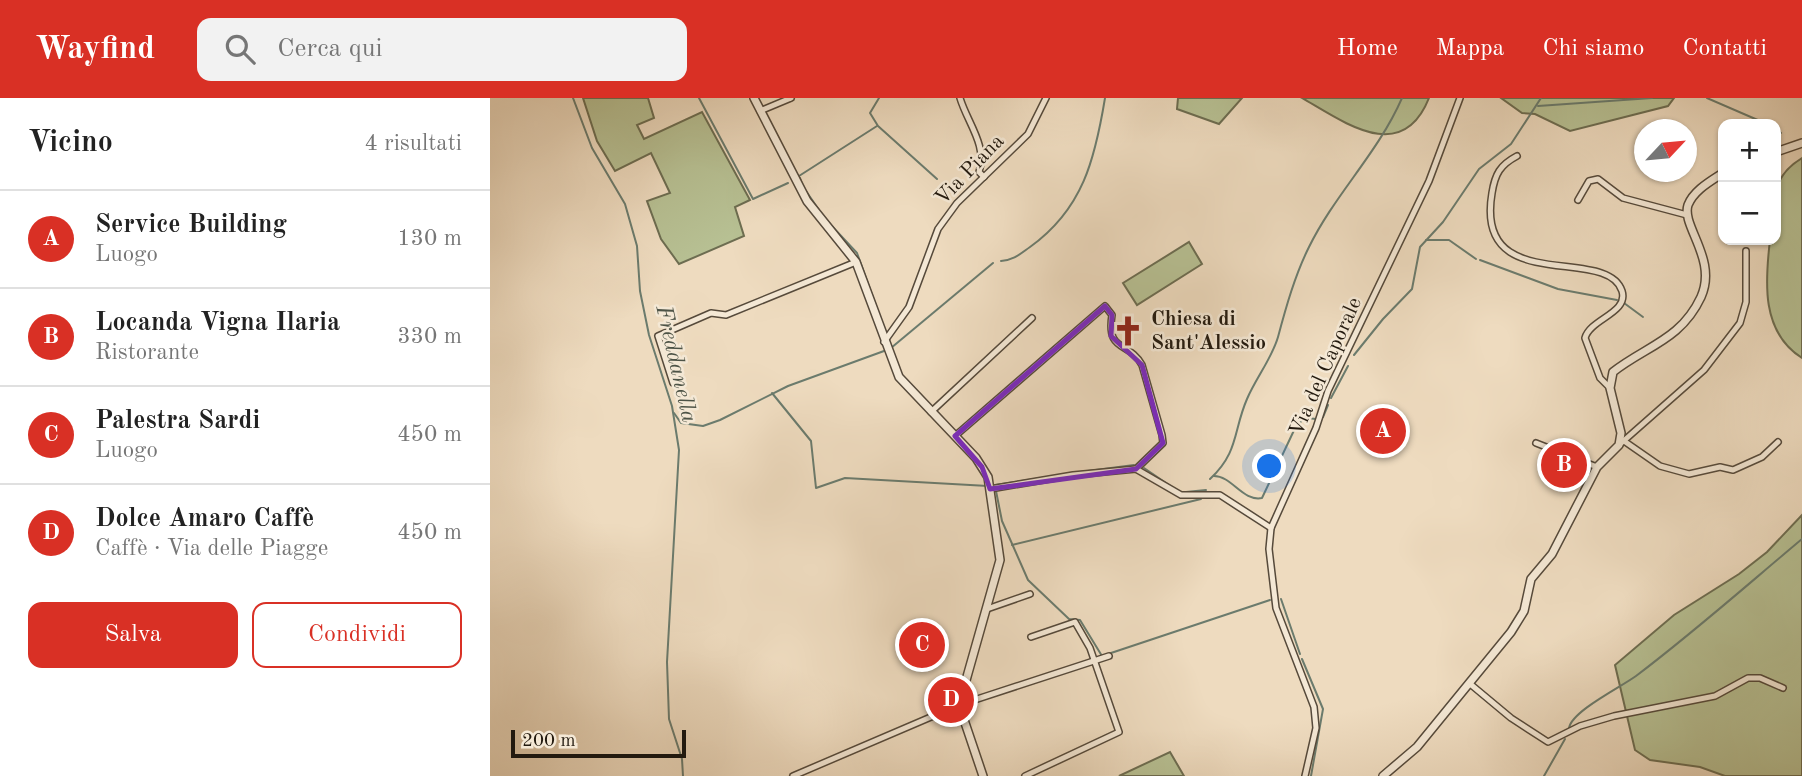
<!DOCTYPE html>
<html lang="it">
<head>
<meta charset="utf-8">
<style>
	:root { --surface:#fff; --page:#f2f2f2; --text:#222; --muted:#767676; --line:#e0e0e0; --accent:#d93025 }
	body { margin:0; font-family:"Old Standard TT",serif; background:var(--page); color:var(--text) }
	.controls { position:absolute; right:21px; top:21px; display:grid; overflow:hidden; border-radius:14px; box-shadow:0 2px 5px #0004 }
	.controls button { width:63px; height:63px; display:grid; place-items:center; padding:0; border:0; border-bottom:2px solid var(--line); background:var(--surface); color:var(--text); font:35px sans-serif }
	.compass { position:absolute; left:1144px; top:21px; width:63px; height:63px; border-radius:50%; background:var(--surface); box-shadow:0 2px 5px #0004; rotate:64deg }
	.scale { position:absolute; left:21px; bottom:18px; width:175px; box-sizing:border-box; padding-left:7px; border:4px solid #231a0f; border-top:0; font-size:19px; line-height:24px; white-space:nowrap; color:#231a0f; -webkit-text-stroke:5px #f4e8d5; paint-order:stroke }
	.you { position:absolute; left:780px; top:369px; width:24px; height:24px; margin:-18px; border:5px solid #fff; border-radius:50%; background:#1a73e8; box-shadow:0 0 0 10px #1a73e833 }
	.badge { display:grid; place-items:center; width:46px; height:46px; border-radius:50%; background:var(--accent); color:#fff; font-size:23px; font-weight:700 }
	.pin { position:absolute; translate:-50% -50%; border:4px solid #fff; box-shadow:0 2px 7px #0006 }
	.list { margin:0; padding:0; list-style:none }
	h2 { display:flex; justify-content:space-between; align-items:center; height:91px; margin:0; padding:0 28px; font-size:30px }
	h2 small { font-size:23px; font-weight:400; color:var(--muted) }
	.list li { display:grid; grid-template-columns:46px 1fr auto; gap:21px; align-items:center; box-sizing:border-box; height:98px; padding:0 28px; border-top:2px solid var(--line) }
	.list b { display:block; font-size:26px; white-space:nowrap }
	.list p { margin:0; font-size:23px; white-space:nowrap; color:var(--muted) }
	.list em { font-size:23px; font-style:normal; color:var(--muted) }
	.actions { display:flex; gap:14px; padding:21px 28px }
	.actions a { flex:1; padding:16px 0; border:2px solid var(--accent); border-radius:14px; text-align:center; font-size:24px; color:var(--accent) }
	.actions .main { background:var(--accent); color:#fff }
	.icon { flex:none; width:38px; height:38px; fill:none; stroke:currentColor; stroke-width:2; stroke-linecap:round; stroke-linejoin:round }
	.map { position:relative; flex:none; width:1312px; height:678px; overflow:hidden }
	header { display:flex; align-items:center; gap:42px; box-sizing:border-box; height:98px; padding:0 35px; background:var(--accent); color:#fff }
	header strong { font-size:33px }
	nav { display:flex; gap:38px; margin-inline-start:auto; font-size:24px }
	.search { width:490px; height:63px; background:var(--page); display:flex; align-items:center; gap:18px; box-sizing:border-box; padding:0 24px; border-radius:14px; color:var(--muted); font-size:26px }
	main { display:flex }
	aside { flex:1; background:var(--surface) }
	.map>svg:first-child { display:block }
	.green { fill:#b7c093; stroke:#6d6d51; stroke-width:2 }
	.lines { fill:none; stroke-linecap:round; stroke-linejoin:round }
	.stream { stroke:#6b7b6d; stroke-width:2 }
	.minor-casing { stroke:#564a3b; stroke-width:8 }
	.tertiary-casing { stroke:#564a3b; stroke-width:10 }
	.minor { stroke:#f4e8d5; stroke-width:5 }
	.tertiary { stroke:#f4e8d5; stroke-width:7 }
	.marked { fill:none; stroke:#7b2cbf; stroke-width:5; stroke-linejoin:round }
	.labels { text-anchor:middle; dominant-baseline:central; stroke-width:5; stroke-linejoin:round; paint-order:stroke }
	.street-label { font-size:21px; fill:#231a0f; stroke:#f4e8d5 }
	.poi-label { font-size:21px; font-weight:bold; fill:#231a0f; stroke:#f4e8d5; text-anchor:start }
	.water-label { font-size:23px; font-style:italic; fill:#4d5346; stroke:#f4e8d5 }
</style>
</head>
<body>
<header>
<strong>Wayfind</strong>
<div class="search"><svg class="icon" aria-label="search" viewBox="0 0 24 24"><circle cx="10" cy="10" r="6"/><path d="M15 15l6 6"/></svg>Cerca qui</div>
<nav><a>Home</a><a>Mappa</a><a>Chi siamo</a><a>Contatti</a></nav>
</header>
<main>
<aside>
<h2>Vicino<small>4 risultati</small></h2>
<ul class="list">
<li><span class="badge">A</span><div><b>Service Building</b><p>Luogo</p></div><em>130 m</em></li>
<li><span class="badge">B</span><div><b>Locanda Vigna Ilaria</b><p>Ristorante</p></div><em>330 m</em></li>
<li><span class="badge">C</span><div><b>Palestra Sardi</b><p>Luogo</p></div><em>450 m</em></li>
<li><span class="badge">D</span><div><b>Dolce Amaro Caffè</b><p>Caffè · Via delle Piagge</p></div><em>450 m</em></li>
</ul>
<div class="actions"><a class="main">Salva</a><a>Condividi</a></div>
</aside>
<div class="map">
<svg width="1312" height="678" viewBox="0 0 1312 678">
	<rect width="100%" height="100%" fill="#eedbbf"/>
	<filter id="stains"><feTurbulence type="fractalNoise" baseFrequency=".00286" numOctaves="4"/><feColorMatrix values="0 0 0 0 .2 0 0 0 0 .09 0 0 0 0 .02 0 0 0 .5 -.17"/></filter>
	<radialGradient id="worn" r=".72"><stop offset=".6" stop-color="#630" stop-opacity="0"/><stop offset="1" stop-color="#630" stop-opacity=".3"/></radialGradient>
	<g class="green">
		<path d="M93,0h65l6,20 -17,7 7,14 58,-27 48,88 -15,7 9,29 -65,28 -18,-25 -14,-38 23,-8 -19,-40 -36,18 -18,-30z"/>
		<path d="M688,0h64l-23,26 -42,-15z"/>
		<path d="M812,0h127c-27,68 -85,24 -127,0z"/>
		<path d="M1011,0h173l-6,8 -98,25 -35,-17 -13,-1z"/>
		<path d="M1312,60v200c-41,-26 -37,-76 -32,-118h6c0,-36 -9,-61 26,-82z"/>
		<path d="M699,144l13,22 -65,41 -14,-22z"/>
		<path d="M1312,417v261h-77l-25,-9 -50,-7 -15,-10 -20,-85 59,-50 65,-41 28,-22z"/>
		<path d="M680,654l14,24h-65z"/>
	</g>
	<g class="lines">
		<g class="stream">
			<path d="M83,0l19,50 33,56 12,42 3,45 9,44 23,71 7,44 -12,212 2,57 13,40 1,17"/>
			<path d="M209,0l54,101 35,-16"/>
			<path d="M389,0l-9,15 8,13 59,53"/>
			<path d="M1217,0l60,26"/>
			<path d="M1048,8l114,-8"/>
			<path d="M1286,31l5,4"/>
			<path d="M309,78l78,-50"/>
			<path d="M310,80l3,9"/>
			<path d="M316,93l13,19"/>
			<path d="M339,125l28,30 23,64"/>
			<path d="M936,142h23l27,19"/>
			<path d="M990,162l78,29 59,11"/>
			<path d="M511,163c13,-1 19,-7 29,-14 53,-38 65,-88 75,-149"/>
			<path d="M1134,205l19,14"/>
			<path d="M401,250l102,-85"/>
			<path d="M864,257l29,-36 29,-30 8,-42 23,-25 36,-53 32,-25 30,-46"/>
			<path d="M282,295l39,48 5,47 29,-10 143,8"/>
			<path d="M841,300l17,-32"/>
			<path d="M184,315l7,10 22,3 17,-6 68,-34 96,-35"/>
			<path d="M833,319l5,-12"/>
			<path d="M654,370l28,19"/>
			<path d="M590,374l54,-7"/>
			<path d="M724,378c18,0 29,26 48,22l35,-74 10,-6 9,1"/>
			<path d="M720,381c29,-27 23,-48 37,-80 9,-21 25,-41 31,-62 8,-30 17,-62 31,-90 26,-53 69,-94 93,-149"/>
			<path d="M505,387l59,-9"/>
			<path d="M506,393l6,30 26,59 41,39 11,1 22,36"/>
			<path d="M696,394l20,-2"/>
			<path d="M522,447l189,-46"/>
			<path d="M791,501l19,55"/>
			<path d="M618,556l162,-54"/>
			<path d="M812,561l21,50 -12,67"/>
			<path d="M1079,630c3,-17 52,-41 67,-52 57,-43 111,-91 166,-137"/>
			<path d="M1054,678l21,-37"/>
		</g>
		<g class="minor-casing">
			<g id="minor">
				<path d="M470,0c7,24 28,48 19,74l5,5"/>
				<path d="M270,13l31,-13"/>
				<path d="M1027,58c-17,9 -22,18 -25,37 -18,105 115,51 130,98 7,22 -32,28 -37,47l15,40 10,10"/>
				<path d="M1088,102l11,-19 9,-2 25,19 64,17"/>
				<path d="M394,244l25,-35 29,-78 19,-26 71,-69 18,-36"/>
				<path d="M183,285l-15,-47 53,-23 15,2 130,-53"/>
				<path d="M441,314l101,-94"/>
				<path d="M465,338l150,-130 7,9c-6,38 17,26 30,50l20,70 1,8 -27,26"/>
				<path d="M1134,343l36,25 29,8 31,-7 13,3 29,-13 16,-15"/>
				<path d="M1046,345l61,24"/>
				<path d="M1129,347l85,-75 36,-47 6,-21v-51"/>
				<path d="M500,391l83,-14 63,-6 45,26h39l51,33"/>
				<path d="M497,511l43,-15"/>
				<path d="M979,585l42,35 37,24 32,-16 34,-10 101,-20 33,-18h12l23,10"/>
				<path d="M303,678l166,-71 150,-49"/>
				<path d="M535,678l94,-44 -29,-84 -15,-26 -44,15"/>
				<path d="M815,678l11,-48 -2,-21 -38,-99 -7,-59 2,-21 45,-100 12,-37 101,-210 31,-83"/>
			</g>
		</g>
		<g class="tertiary-casing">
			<g id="tertiary">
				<path d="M264,0l53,103 49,61 43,115 77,81 12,19 12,83 -41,145 24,71"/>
				<path d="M1286,54l26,-9"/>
				<path d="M893,678l34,-29 94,-115 13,-21 7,-32 21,-25 45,-87 22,-22 2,-12 -11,-45 3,-16c33,-26 68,-32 88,-75 17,-38 -20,-71 -13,-92 6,-15 23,-24 35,-32"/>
			</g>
		</g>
		<use href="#minor" class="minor"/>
		<use href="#tertiary" class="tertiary"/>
	</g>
	<path class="marked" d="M615,208l7,9 -1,21 31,29 21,78 -27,26 -146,20 -8,-22 -27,-31z"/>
	<defs>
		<g id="church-bare" transform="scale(2.415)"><path d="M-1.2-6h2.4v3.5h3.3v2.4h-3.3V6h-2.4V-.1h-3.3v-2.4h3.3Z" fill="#8f2418" stroke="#f4e8d5" stroke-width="2.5" paint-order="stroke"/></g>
	</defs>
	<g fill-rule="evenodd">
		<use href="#church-bare" x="638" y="233"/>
	</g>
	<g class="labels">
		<g class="street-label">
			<text transform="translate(480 72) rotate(-46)">Via Piana</text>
			<text transform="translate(836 269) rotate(-66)">Via del Caporale</text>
		</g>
		<g class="poi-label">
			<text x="661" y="221">Chiesa di<tspan x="661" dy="24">Sant'Alessio</tspan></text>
		</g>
		<g class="water-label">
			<text transform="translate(186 266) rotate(77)">Freddanella</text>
		</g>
	</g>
	<rect width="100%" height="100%" filter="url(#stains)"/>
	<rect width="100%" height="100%" fill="url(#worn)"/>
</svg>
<div class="controls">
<button>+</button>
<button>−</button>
</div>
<svg class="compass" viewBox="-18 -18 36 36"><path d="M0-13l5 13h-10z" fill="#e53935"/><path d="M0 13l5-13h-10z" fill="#767676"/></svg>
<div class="scale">200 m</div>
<div class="you"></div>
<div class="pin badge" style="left:893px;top:333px">A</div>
<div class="pin badge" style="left:1074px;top:367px">B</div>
<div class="pin badge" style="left:432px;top:547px">C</div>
<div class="pin badge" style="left:461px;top:602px">D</div>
</div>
</main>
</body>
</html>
